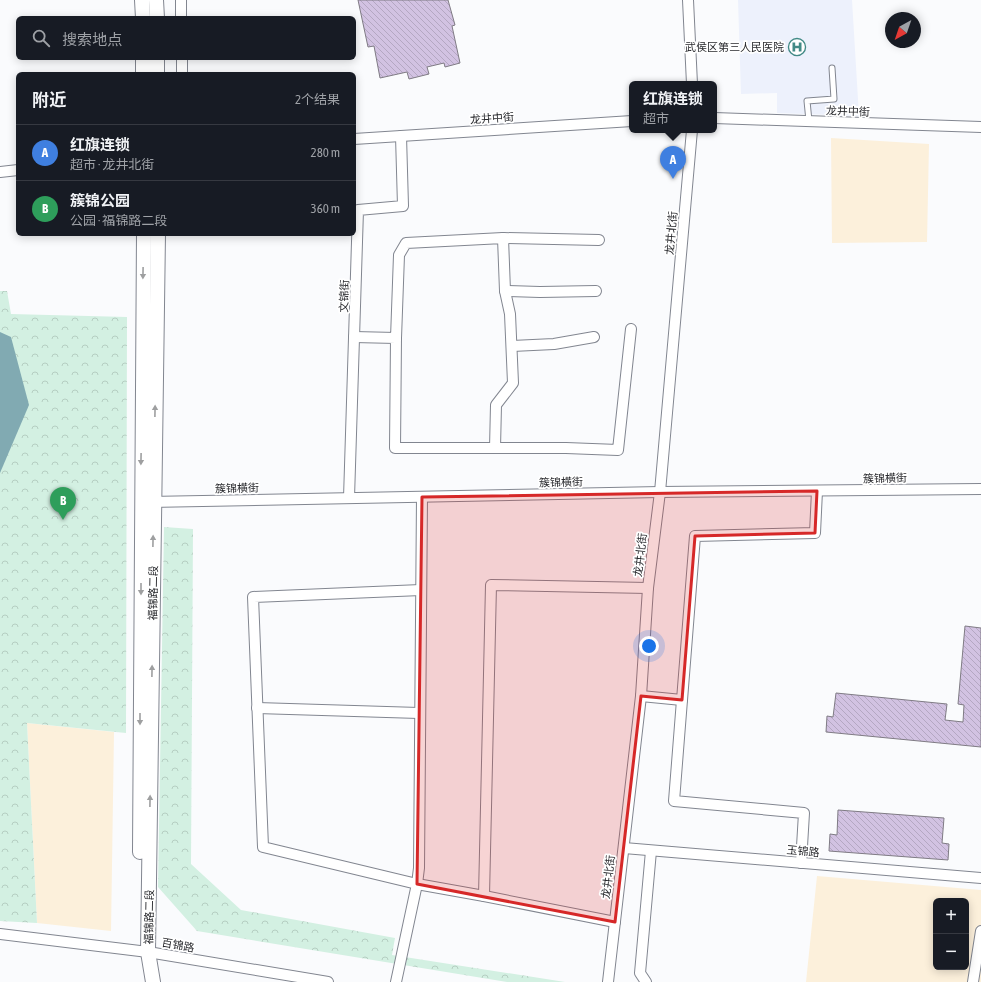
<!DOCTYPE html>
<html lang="zh">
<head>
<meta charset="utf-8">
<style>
	:root { --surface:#171b24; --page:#242831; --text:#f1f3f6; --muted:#9ea1a6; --line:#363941; --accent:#d93025 }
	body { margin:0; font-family:"Asap Condensed","Noto Sans SC",sans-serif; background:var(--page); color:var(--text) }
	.controls { position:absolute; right:12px; bottom:12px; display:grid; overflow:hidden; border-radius:6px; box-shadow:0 2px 10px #0003 }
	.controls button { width:36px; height:36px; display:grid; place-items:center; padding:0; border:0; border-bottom:1px solid var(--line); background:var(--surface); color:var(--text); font:20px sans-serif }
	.compass { position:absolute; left:885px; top:12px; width:36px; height:36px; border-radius:50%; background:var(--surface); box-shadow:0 2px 10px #0003; rotate:220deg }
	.you { position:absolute; left:649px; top:646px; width:14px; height:14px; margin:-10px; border:3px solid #fff; border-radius:50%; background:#1a73e8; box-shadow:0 0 0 6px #1a73e833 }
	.badge { display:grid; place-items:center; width:26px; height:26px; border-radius:50%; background:var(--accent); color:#fff; font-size:13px; font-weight:700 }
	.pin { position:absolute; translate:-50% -33px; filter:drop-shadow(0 1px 2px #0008) }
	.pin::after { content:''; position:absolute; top:21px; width:14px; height:12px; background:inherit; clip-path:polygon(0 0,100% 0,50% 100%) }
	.popup { position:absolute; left:629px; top:81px; width:88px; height:52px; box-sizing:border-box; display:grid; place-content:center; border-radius:6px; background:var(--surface); filter:drop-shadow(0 1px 3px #0005); font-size:13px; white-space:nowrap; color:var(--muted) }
	.popup b { font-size:15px; color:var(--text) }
	.popup::after { content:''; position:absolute; left:50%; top:100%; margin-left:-8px; border:8px solid transparent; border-top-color:var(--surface) }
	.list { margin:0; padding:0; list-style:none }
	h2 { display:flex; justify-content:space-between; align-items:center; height:52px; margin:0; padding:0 16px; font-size:17px }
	h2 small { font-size:13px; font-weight:400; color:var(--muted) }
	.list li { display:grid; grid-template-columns:26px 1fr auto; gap:12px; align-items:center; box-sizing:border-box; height:56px; padding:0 16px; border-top:1px solid var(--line) }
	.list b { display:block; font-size:15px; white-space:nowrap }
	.list p { margin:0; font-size:13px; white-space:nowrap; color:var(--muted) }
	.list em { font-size:13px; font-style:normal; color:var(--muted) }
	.icon { flex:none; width:22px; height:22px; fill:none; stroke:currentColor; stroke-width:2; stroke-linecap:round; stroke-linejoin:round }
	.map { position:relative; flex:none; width:981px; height:982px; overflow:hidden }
	.search { position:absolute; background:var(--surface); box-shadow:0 2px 10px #0003; left:16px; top:16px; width:340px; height:44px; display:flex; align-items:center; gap:10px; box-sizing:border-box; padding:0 14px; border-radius:6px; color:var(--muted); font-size:15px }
	.panel { position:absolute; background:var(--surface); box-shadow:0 2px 10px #0003; left:16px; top:72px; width:340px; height:164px; border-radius:6px }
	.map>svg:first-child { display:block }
	.commercial { fill:#fcf0db; fill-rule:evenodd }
	.built { fill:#edf1fc }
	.park { fill:url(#park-crowns) }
	.water { fill:#81aab2 }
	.building { fill:url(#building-back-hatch); stroke:#7f7b84 }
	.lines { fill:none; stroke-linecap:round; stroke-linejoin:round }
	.lane-casing { stroke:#828690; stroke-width:7 }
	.street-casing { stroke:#828690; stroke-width:12 }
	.secondary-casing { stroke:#828690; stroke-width:16 }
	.lane { stroke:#fff; stroke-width:5 }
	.street { stroke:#fff; stroke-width:10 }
	.secondary { stroke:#fff; stroke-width:14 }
	.oneway { fill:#9e9fa0 }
	.marked { fill:#d62828; fill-opacity:0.2; stroke:#d62828; stroke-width:3; stroke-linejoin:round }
	.labels { text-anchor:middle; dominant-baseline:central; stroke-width:3.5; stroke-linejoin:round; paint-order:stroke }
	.poi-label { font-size:11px; fill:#28292d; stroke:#fff; text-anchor:end }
	.street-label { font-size:11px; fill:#28292d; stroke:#fff }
</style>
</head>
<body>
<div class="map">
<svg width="981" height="982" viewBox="0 0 981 982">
	<defs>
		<pattern id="park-crowns" width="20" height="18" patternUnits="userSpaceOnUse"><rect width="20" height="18" fill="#d3f0e2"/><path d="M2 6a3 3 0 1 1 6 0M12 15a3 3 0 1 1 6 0" fill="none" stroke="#b5cec2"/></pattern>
		<pattern id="building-back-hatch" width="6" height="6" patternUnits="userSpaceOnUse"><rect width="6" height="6" fill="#d2c2e2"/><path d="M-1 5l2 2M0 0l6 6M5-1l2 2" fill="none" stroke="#b4a7c2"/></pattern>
	</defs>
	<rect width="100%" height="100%" fill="#fafbfd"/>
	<g class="commercial">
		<path d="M831,138l98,6 -2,98 -95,1z"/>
		<path d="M27,723l87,9 -3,199 -74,-8z"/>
		<path d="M817,876l164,14v92h-175zM936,901h30v66h-30z"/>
	</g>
	<path class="built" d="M738,0h114l7,116 -82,-3v-20l-36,1z"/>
	<g class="park">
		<path d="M0,291h7l4,23 116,3 -1,416 -99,-10 10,200 -37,-2z"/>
		<path d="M164,527l29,2 -2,335 50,46 154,28 -3,17 173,27h-58l-310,-51 -39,-44z"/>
	</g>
	<path class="water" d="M0,332l11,5 18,68 -29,68z"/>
	<g class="building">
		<path d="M358,0h90l7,25 -3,1 8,37 -15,4 -1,-4 -17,4 2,7 -20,5 -2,-7 -27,6 -6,-32 -6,1z"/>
		<path d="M965,626l16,2v119l-155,-15 1,-16 6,1 3,-24 111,11 -2,16 18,2 1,-17 -6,-1z"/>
		<path d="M838,810l106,8 -2,25 7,1 -1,16 -119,-9 1,-17 7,1z"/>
	</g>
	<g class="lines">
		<g class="lane-casing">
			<path id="lane" d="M809,121l-2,-20 27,-2 -2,-31"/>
		</g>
		<g class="street-casing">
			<g id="street">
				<path d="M181,0v18"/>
				<path d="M688,0l4,84"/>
				<path d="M182,58v16"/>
				<path d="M714,118l267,9"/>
				<path d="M354,139l278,-18"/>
				<path d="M0,172l18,-2"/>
				<path d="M503,238l96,2"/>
				<path d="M505,291l35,1 56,-1"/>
				<path d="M354,337l42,1 -1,110h100l1,-43 17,-22 -3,-69 -5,-23 -2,-53 -97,5 -7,12 -3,83"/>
				<path d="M512,346l42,-2 40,-7"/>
				<path d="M495,448h71l52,2 13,-121"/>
				<path d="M349,498l9,-288 45,-4 -2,-70"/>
				<path d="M149,502l511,-10 321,-3"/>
				<path d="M421,590l-168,7 10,250 154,37 67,12 131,26"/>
				<path d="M641,696l41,4"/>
				<path d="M257,708l162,5"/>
				<path d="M624,848l357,30"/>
				<path d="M801,863l3,-50 -130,-12 21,-265 120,-3 2,-42"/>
				<path d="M484,896l7,-311 157,3"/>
				<path d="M0,934l148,18 180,30"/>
				<path d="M396,982l21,-98 2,-16 3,-371"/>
				<path d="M608,982l33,-286 7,-108 12,-96 32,-362"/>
				<path d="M646,982l-6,-9 11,-122"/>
				<path d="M973,982l8,-51"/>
			</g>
		</g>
		<g class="secondary-casing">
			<g id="secondary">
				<path d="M142,0l1,18"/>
				<path d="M156,0l1,18"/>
				<path d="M143,58v16"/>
				<path d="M157,58v16"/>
				<path d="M140,852l4,-618"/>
				<path d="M153,982l-5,-30 10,-718"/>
			</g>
		</g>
		<use href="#lane" class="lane"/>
		<use href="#street" class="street"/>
		<use href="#secondary" class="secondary"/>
	</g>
	<defs><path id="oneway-solid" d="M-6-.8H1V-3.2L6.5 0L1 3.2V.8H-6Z"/></defs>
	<g class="oneway">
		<use href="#oneway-solid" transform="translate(143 273) rotate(91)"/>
		<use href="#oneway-solid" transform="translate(155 411) rotate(-89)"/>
		<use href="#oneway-solid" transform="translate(141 459) rotate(91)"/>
		<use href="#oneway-solid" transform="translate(153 541) rotate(-89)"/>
		<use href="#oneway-solid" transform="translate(141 589) rotate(90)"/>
		<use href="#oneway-solid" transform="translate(152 671) rotate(-89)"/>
		<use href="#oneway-solid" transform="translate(140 719) rotate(90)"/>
		<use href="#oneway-solid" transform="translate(150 801) rotate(-89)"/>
	</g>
	<path class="marked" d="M817,491l-2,42 -120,3 -13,164 -41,-4 -26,226 -198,-38 5,-387z"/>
	<defs>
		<g id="hospital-ring" transform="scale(0.9)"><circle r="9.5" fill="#fff" stroke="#428a86" stroke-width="1.5"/><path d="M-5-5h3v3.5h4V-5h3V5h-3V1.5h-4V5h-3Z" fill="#428a86"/></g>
	</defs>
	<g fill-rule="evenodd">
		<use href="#hospital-ring" x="797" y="47"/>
	</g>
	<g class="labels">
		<g class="poi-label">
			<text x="784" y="47">武侯区第三人民医院</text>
		</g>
		<g class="street-label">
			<text transform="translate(848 111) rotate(2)">龙井中街</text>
			<text transform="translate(492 118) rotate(-4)">龙井中街</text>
			<text transform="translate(671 233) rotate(-85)">龙井北街</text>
			<text transform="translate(344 296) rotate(-88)">文锦街</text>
			<text transform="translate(885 478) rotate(-1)">簇锦横街</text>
			<text transform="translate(561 482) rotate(-1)">簇锦横街</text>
			<text transform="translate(237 488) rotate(-1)">簇锦横街</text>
			<text transform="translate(640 555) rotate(-83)">龙井北街</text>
			<text transform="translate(153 593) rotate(-89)">福锦路二段</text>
			<text transform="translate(803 851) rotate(5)">玉锦路</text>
			<text transform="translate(608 877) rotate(-83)">龙井北街</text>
			<text transform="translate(149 917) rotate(-89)">福锦路二段</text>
			<text transform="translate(178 945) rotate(10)">百锦路</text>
		</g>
	</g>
</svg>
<div class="controls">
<button>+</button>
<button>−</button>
</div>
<svg class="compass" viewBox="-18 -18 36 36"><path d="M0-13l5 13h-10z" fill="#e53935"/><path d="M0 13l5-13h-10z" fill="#9ea1a6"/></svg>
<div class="you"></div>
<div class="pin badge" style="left:673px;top:179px;background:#3f7fe0">A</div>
<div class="popup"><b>红旗连锁</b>超市</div>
<div class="pin badge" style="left:63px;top:520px;background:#2e9e5b">B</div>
<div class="search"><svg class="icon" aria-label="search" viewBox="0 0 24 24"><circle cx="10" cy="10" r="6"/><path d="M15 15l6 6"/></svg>搜索地点</div>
<section class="panel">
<h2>附近<small>2个结果</small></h2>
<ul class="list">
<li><span class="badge" style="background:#3f7fe0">A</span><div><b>红旗连锁</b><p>超市 · 龙井北街</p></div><em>280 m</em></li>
<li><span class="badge" style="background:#2e9e5b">B</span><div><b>簇锦公园</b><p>公园 · 福锦路二段</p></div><em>360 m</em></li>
</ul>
</section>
</div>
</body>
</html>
